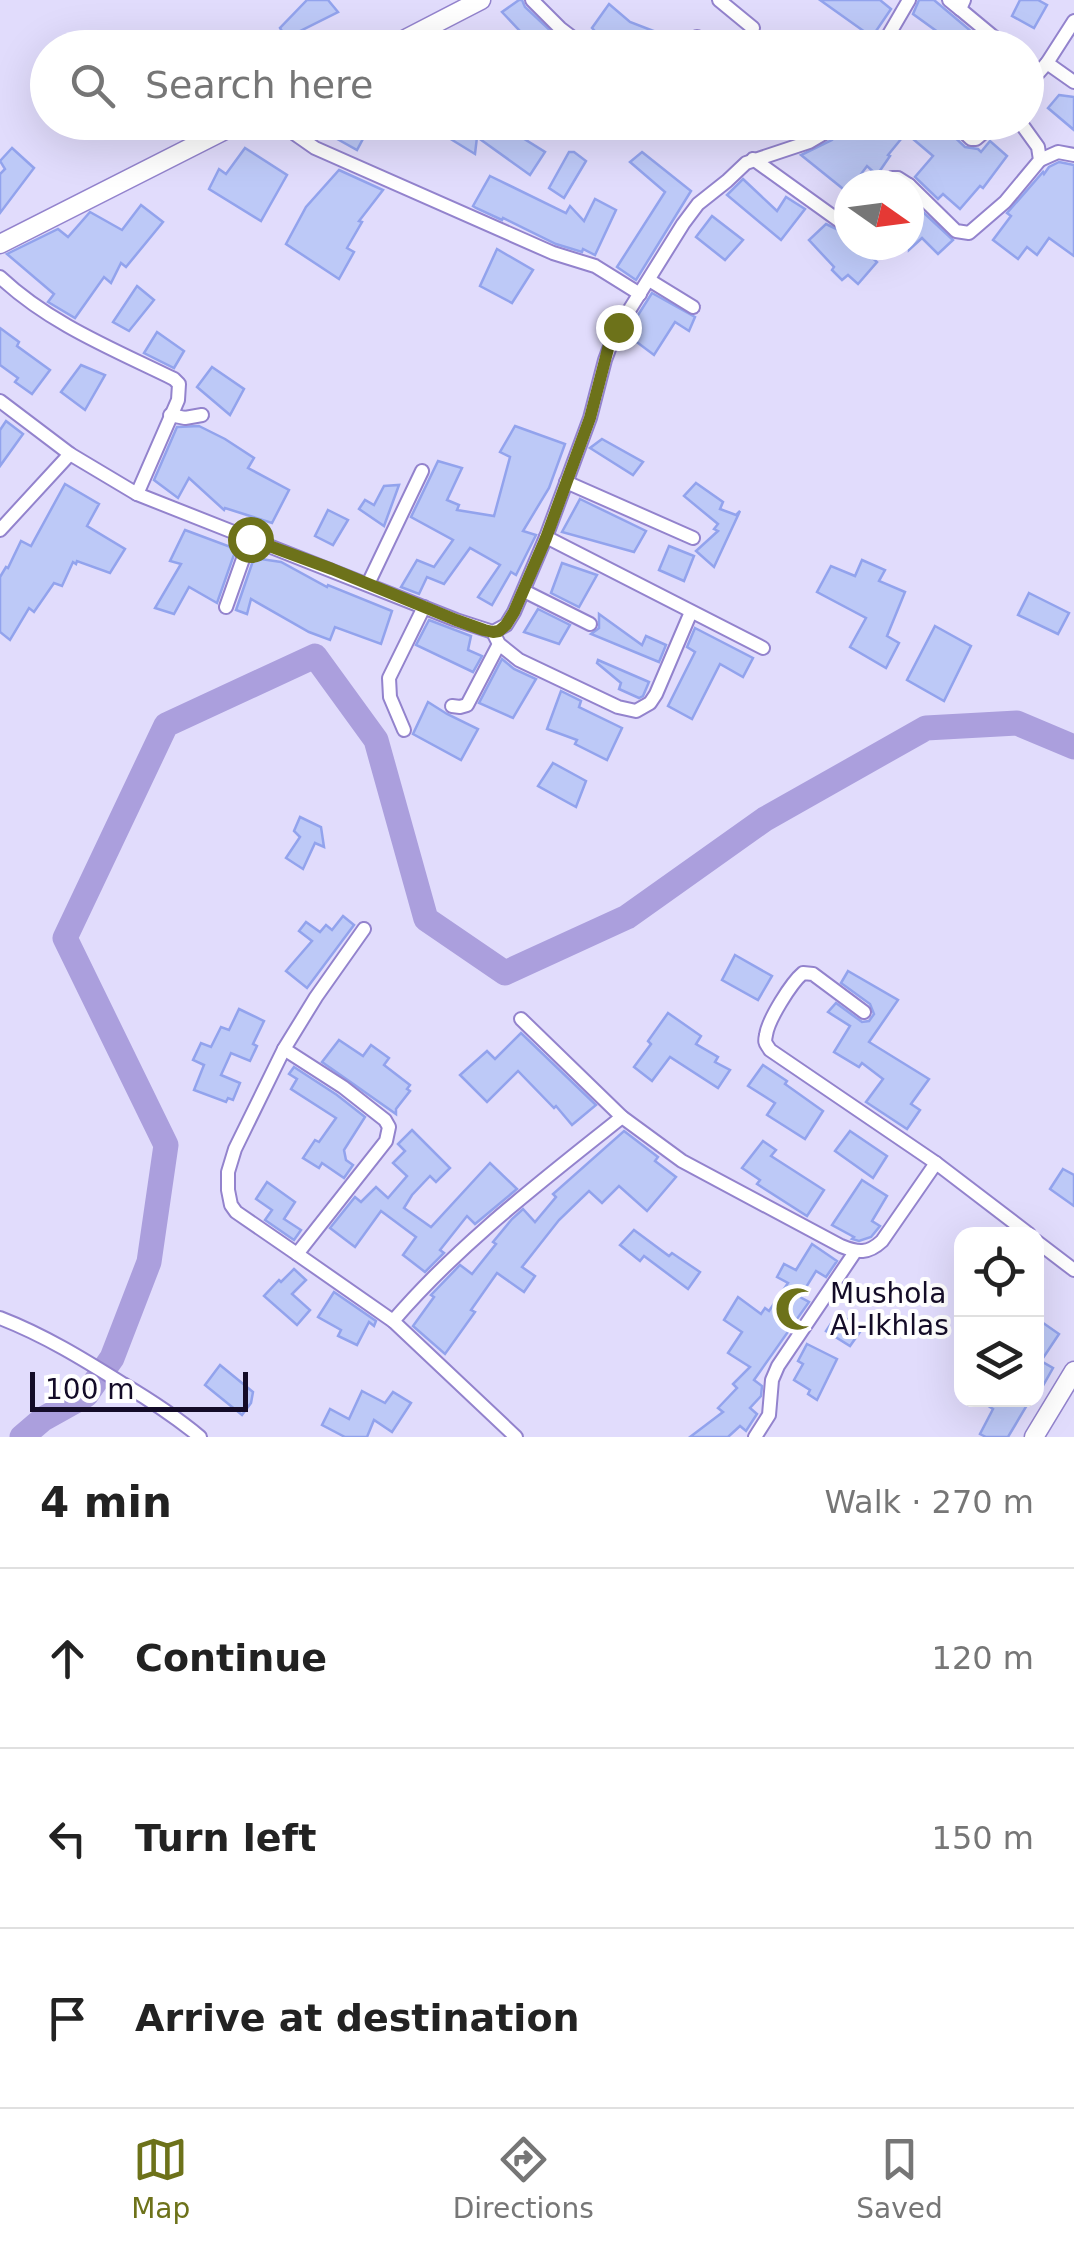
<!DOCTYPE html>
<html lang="en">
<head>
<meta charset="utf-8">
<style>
	:root { --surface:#fff; --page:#f2f2f2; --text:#222; --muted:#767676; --line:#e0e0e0; --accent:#6d721a }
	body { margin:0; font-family:"DejaVu Sans",sans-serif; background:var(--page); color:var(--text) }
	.controls { position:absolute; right:30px; bottom:30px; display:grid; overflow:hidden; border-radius:20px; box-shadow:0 10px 40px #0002 }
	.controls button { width:90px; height:90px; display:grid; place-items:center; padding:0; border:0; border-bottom:2px solid var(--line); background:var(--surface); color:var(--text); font:50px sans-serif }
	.compass { position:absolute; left:834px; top:170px; width:90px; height:90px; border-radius:50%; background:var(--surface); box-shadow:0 10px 40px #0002; rotate:104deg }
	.scale { position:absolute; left:30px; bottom:25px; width:218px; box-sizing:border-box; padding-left:10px; border:5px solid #140c28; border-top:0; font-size:28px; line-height:35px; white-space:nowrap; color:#140c28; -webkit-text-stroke:8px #fff; paint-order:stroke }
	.stop { position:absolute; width:30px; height:30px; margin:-22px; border:8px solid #6d721a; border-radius:50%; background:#fff }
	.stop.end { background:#6d721a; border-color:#fff; box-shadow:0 2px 10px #0008 }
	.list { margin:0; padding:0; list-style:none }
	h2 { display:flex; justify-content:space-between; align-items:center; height:130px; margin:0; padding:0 40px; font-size:42px }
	h2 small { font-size:32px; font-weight:400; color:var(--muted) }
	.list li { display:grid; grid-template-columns:65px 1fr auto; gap:30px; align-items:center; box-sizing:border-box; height:180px; padding:0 40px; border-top:2px solid var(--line) }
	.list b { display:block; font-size:38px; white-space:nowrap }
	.list em { font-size:32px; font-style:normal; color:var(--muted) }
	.icon { flex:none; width:55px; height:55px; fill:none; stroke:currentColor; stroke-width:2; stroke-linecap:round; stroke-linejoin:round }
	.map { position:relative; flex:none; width:1074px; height:1437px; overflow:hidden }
	.search { position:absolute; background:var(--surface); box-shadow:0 10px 40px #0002; left:30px; right:30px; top:30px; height:110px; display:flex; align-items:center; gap:25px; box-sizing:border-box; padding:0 35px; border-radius:55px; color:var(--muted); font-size:38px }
	.sheet { height:670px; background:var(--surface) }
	nav { display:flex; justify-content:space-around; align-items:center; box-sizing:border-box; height:140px; border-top:2px solid var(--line); background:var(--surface); font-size:28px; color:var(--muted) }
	nav a { display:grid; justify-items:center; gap:5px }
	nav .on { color:var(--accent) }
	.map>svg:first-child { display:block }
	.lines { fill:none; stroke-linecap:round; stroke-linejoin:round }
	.river { stroke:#ab9fdd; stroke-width:25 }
	.building { fill:#bdc9f7; stroke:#92a3ed; stroke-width:2.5 }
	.street-casing { stroke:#9383cd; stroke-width:16 }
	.secondary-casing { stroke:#9383cd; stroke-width:21 }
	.street { stroke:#fff; stroke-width:12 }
	.secondary { stroke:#fff; stroke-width:18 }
	.route { stroke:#6d721a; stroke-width:12 }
	.labels { text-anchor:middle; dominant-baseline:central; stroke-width:8; stroke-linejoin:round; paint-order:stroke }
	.poi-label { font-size:28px; fill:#140c28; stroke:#fff; text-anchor:start }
</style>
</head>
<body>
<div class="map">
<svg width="1074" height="1437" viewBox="0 0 1074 1437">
	<rect width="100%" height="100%" fill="#e1dcfc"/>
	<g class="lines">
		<path class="river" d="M22,1437l21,-18 43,-24 26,-37 37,-96 17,-117 -101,-207 101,-213 149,-69 61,84 50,179 79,54 122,-56 138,-98 161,-91 91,-5 57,24"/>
	</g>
	<g class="building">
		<path d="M307,0h21l10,12 -52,26 -6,-10z"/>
		<path d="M519,0h3l3,7 44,41h-33l-34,-36z"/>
		<path d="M820,0h60l11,9 -19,28z"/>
		<path d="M919,0h15l57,48h-31l-47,-34z"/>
		<path d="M1020,0h18l9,5 -13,23 -22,-12z"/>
		<path d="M609,4l21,18 26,10 -9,16h-36l-19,-20z"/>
		<path d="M1059,95l15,2v33l-26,-22z"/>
		<path d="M307,122h65l-15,28z"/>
		<path d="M423,122h102l-7,13 27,17 -15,23 -53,-38 -2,17z"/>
		<path d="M845,122h32l12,11 7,-9 -2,-2h49l3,7 19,18 13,2 3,3 9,-11 17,15 -24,32 -3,-2 -20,23 -17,-15 -5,5 -23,-22 18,-21 -27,-23 -18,22 2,1 -13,19 -10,-9 -14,19h-4l-2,7 -46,-37 31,-15 10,-11z"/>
		<path d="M12,148l22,20 -34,45v-39l5,-5 -5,-8z"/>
		<path d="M245,148l42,27 -26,46 -52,-32 10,-20 7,5z"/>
		<path d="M569,152h5l12,9 -22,37 -15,-10z"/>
		<path d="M642,152l49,39 -55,89 -19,-13 48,-75 -35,-30z"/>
		<path d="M1059,162l15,3v91l-25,-18 -12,17 -10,-8 -9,12 -25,-19 18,-24 -4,-3 36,-41 1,2 5,-7z"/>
		<path d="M339,170l44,20 -24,31 3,1 -15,26 7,4 -15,27 -53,-35 20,-37z"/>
		<path d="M490,176l76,37 4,-7 14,15 11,-22 21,11 -21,45 -12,-6 -1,3 -26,-8 -53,-26 -1,2 -26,-12 -3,-2z"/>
		<path d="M743,179l34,32 9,-14 19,12 -24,31 -54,-45z"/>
		<path d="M909,199l44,41 -15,14 -16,-16 -13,12z"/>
		<path d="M141,205l22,17 -37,45 -5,-4 -10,20 -7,-6 -29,41 -27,-16 6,-8 -47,-40 51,-25 10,8 22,-25 32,18z"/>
		<path d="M712,216l31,24 -18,20 -29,-23z"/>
		<path d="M826,224l21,10 2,11h31l-11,10 8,7 -19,22 -10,-9 -6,5 -10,-10 2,-3 -25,-27z"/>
		<path d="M497,249l36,21 -21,33 -32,-17z"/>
		<path d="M137,286l17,14 -25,31 -16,-9z"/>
		<path d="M652,293l43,24 -6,14 -14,-9 -21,33 -28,-21z"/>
		<path d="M0,328l19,14 -2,4 33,24 -18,24 -17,-12 3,-4 -18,-13z"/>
		<path d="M157,332l27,19 -10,17 -30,-15z"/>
		<path d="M81,365l24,10 -20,35 -24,-18z"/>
		<path d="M212,367l32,22 -14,26 -33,-28z"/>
		<path d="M6,421l17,13 -23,32v-36z"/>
		<path d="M199,426l26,13 29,19 -6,10 41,22 -17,33 -47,-15 -1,2 -35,-32 -11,20 -24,-18 23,-53z"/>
		<path d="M515,426l50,18 -16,44 -26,43 13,4 -20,40 -5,-3 -19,33 -14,-8 22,-32 -30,-17 -26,36 -17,-7 -8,17 -18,-7 16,-27 17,7 19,-27 -42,-23 27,-56 24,7 -15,32 12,5 -2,5 37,6 16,-59 -10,-5z"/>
		<path d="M602,439l41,23 -10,13 -43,-27z"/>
		<path d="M696,483l27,19 -3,7 16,6 4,-4 -26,56 -18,-16 22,-20 -4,-2 4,-5 -34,-28z"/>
		<path d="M65,484l34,20 -12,22 38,23 -15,24 -33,-12 -1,3 -3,-2 -11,24 -8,-3 -20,29 -5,-4 -19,32 -10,-8v-55l6,-10 2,1 13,-27 10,5z"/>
		<path d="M399,485l-15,41 -25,-17 6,-9 9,5 10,-19z"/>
		<path d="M580,499l66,32 -12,21 -72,-20z"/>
		<path d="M328,510l20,10 -15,25 -18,-9z"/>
		<path d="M185,530l51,19 -19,54 -28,-16 -15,27 -19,-6 26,-44 -11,-3z"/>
		<path d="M669,546l25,10 -10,25 -25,-11z"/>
		<path d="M254,558l27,4 46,25 1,-2 64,26 -11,33 -46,-17 -5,13 -21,-8 -58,-33 -4,15 -11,-4z"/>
		<path d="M862,560l23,10 -6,11 26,11 -18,44 12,7 -13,25 -36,-21 16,-29 -49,-26 14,-26 24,10z"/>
		<path d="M562,563l35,12 -18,32 -28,-14z"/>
		<path d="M1029,593l40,20 -11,21 -40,-19z"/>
		<path d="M538,609l32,16 -11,19 -35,-12z"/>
		<path d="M599,614l43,31 4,-9 20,9 -7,17 -68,-28 8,-6z"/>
		<path d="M429,620l42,16 -3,14 14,6 -9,16 -57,-27z"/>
		<path d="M935,626l36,20 -27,55 -37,-21z"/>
		<path d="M695,628l58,30 -10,19 -23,-13 -28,55 -24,-13 27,-54 -8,-5z"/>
		<path d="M502,659l12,10 22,10 -23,39 -34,-15z"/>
		<path d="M598,660l51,22 -6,14 -4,2 -20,-9 2,-6 -24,-20z"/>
		<path d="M561,691l20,10 -2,6 43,21 -15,32 -32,-16 2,-4 -30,-11z"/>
		<path d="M428,702l19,12 31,15 -17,31 -48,-26z"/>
		<path d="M553,763l33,18 -10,26 -38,-21z"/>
		<path d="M300,817l21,10 3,20 -9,-4 -12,26 -17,-11 14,-21 -6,-6z"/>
		<path d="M343,916l11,9 -47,63 -21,-17 26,-30 -13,-10 7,-9 14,10 6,-7 6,5z"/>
		<path d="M735,955l37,21 -14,24 -36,-20z"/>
		<path d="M848,971l50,29 -29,42 60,37 -18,25 9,6 -13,19 -41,-27 17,-23 -21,-16 -3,4 -25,-15 16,-26 -22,-14 8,-9 26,19 7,-1 5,-7 -4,-10 -29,-21z"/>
		<path d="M239,1009l25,12 -11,23 4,2 -7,15 -19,-8 -10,22 19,8 -7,17 -5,-2 -2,4 -32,-12 10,-25 -11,-5 8,-17 10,4 10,-20 8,3z"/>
		<path d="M668,1013l33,23 -5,8 22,13 -3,5 15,8 -12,18 -48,-31 -18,24 -18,-14 17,-23 -3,-3z"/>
		<path d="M521,1033l75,72 -24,20 -16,-19 -2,2 -36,-37 -31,31 -27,-27 27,-24 8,8z"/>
		<path d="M339,1040l24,16 8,-11 18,13 -5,7 26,20 -3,4 3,2 -14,18v5l-74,-52z"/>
		<path d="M763,1065l24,16 -2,3 38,27 -18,28 -38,-24 8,-12 -27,-17z"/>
		<path d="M294,1067l43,28 28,22 -21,33 2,10 7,5 -9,13 -22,-15 -3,5 -16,-10 12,-18 4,2 17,-24 -45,-29 6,-10 -8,-5z"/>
		<path d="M412,1130l38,38 -14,14 -6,-6 -18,19 -8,13 27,19 59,-64 27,26 -42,35 -8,-8 -27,34 4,3 -19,19 -22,-17 13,-18 -35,-26 -26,36 -25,-19 25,-31 6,5 15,-15 12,11 19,-22 -14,-13 12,-12 -7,-7z"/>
		<path d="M624,1131l34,26 -3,4 21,16 -29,34 -28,-25 -17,17 -13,-12 -30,29 -37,47 13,9 -11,16 -27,-19 -26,37 4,2 -30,42 -32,-28 21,-29 -3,-2 29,-30 12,9 24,-30 -3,-2 19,-23 11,-10 12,13 21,-25 -3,-3z"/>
		<path d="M850,1131l37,25 -14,22 -38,-27z"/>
		<path d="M763,1141l13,9 -5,6 53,34 -17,26 -50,-32 3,-4 -18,-12z"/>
		<path d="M1063,1169l11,6v31l-24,-17z"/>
		<path d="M862,1180l25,16 -15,25 8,5 -9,11 -12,4 -7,-2 2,-2 -22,-12z"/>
		<path d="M267,1182l28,20 -11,17 17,11 -7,10 -29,-20 7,-10 -16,-11z"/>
		<path d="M634,1230l35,26 3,-3 28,19 -12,17 -44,-33 -4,5 -20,-16z"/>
		<path d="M812,1244l25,17 -11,16 -10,-6 -16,26 9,5 -55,78 8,6 -1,10 -11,12 7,6 -11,17 -6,-5 -12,11h-38l33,-25 -5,-4 19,-20 -4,-4 17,-17 -22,-14 14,-21 -18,-12 14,-23 23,17 4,-6 4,3 19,-28 -11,-6 7,-13 12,6z"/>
		<path d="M294,1269l12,11 -14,14 18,16 -13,15 -33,-29 15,-16 2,2z"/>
		<path d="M334,1292l42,29 -2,5 -5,-4 -12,23 -19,-9 3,-6 -23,-13z"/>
		<path d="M838,1313l24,16 -12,17 -24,-15z"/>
		<path d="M1036,1318l23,16 -18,27 12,7 -17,30z"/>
		<path d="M807,1344l30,15 -20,41 -9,-6 2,-4 -16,-10 9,-16 -5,-3z"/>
		<path d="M220,1365l33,27 -2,11 -9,12 -37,-30z"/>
		<path d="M362,1391l23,12 8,-11 18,11 -19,29 -18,-12 -7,17h-22l-23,-12 8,-16 19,10z"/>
		<path d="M979,1400h51l-22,37h-22l-6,-3 13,-25z"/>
	</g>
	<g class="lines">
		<g class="street-casing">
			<g id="street">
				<path d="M532,0l28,28 26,20"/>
				<path d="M719,0l34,28"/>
				<path d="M949,0l11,9 4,-9"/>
				<path d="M960,9l47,39"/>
				<path d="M686,48l11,-11"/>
				<path d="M881,48l28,-48"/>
				<path d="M1047,63l27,19"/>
				<path d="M1026,87l21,-24 27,-42"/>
				<path d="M284,122l11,12 20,14 238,105 42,13 45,28"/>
				<path d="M953,122l18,17h5l20,-17"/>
				<path d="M753,159l85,61 11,4"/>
				<path d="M1040,160l18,-8 16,3"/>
				<path d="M882,185l10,-7h6l11,7"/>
				<path d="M909,185l47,46 13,2 36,-31 35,-42 -2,-13 -18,-25"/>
				<path d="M0,277c50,47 113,72 174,102l5,5 -1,16 -41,94"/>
				<path d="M649,280l44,27"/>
				<path d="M0,401l70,53 67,40 319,126 37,12 13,-7 8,-13 32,-75 44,-119 15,-58 10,-27 68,-109 15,-20 29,-23 19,-18 63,-21 17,-10 9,-10"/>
				<path d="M170,415l15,3 17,-3"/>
				<path d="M566,482l127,56"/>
				<path d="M0,530l70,-76"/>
				<path d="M546,537l217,111"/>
				<path d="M368,584l54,-113"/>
				<path d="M524,591l66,33"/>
				<path d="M226,607l24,-68"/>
				<path d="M493,632l6,12 20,16 99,47 18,4 14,-8 6,-9 35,-82"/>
				<path d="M452,706l8,1 7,-2 32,-61"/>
				<path d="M404,730l-14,-33 -1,-19 35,-71"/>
				<path d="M864,1012l-51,-38 -10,-1c-12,10 -35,47 -37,62 -2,9 0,8 4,15l166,113"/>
				<path d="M521,1019l101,98 60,44 159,85c17,7 27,8 41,-5l54,-78 93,71"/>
				<path d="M284,1049l59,38 42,33 4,7 -3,14 -89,113 96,67"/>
				<path d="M1036,1241l38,29"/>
				<path d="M297,1254l-61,-42 -5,-7 -3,-15v-18l7,-23 49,-100 32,-52 48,-68"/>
				<path d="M0,1318c44,17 83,41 123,66 27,16 53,33 77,53"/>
				<path d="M516,1437l-123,-116c67,-78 149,-140 229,-204"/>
				<path d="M755,1437l14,-22 3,-35 6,-14 77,-114"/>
			</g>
		</g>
		<g class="secondary-casing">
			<g id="secondary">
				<path d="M388,48l93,-48"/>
				<path d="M0,244l241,-122"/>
				<path d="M1034,1437l40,-66"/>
			</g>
		</g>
		<use href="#street" class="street"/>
		<use href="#secondary" class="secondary"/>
	</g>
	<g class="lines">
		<path class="route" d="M250,539l82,30 124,51 28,10 9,2 6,-1 7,-6 8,-13 32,-74 44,-120 19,-73 9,-18"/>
	</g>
	<defs>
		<g id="mosque-bare" transform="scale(3.45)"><path d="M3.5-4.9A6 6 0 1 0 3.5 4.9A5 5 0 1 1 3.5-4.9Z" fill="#6d721a" stroke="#fff" stroke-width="2.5" paint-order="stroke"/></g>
	</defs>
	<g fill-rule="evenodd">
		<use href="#mosque-bare" x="797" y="1309"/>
	</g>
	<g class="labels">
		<g class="poi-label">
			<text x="830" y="1293">Mushola<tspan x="830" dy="32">Al-Ikhlas</tspan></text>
		</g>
	</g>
</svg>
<div class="controls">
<button><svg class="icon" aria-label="locate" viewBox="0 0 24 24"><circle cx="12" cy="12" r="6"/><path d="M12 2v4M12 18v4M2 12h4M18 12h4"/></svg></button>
<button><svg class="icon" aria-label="layers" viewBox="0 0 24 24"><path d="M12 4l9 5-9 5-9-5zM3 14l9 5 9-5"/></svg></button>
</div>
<svg class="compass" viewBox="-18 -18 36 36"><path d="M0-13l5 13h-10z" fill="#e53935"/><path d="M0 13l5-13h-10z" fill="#767676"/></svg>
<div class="scale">100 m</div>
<div class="stop" style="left:250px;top:539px"></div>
<div class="stop end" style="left:618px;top:327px"></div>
<div class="search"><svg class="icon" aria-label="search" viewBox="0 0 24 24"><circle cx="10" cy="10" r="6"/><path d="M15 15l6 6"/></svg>Search here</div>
</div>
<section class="sheet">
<h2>4 min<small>Walk · 270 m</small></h2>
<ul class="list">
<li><svg class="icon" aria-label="ahead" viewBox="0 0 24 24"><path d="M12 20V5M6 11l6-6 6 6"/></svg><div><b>Continue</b></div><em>120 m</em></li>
<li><svg class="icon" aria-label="left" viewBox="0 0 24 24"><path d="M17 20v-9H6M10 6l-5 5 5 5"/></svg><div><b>Turn left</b></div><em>150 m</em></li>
<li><svg class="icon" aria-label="arrive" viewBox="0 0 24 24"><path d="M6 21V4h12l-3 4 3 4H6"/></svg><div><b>Arrive at destination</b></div></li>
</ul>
</section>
<nav>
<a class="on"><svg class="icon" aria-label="map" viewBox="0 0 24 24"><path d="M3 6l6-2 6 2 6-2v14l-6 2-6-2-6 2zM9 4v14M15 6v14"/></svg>Map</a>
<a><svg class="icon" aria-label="directions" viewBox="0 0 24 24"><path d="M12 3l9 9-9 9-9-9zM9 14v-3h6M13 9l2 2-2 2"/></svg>Directions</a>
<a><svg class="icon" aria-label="saved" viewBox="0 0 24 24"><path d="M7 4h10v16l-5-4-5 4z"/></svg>Saved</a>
</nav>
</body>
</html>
